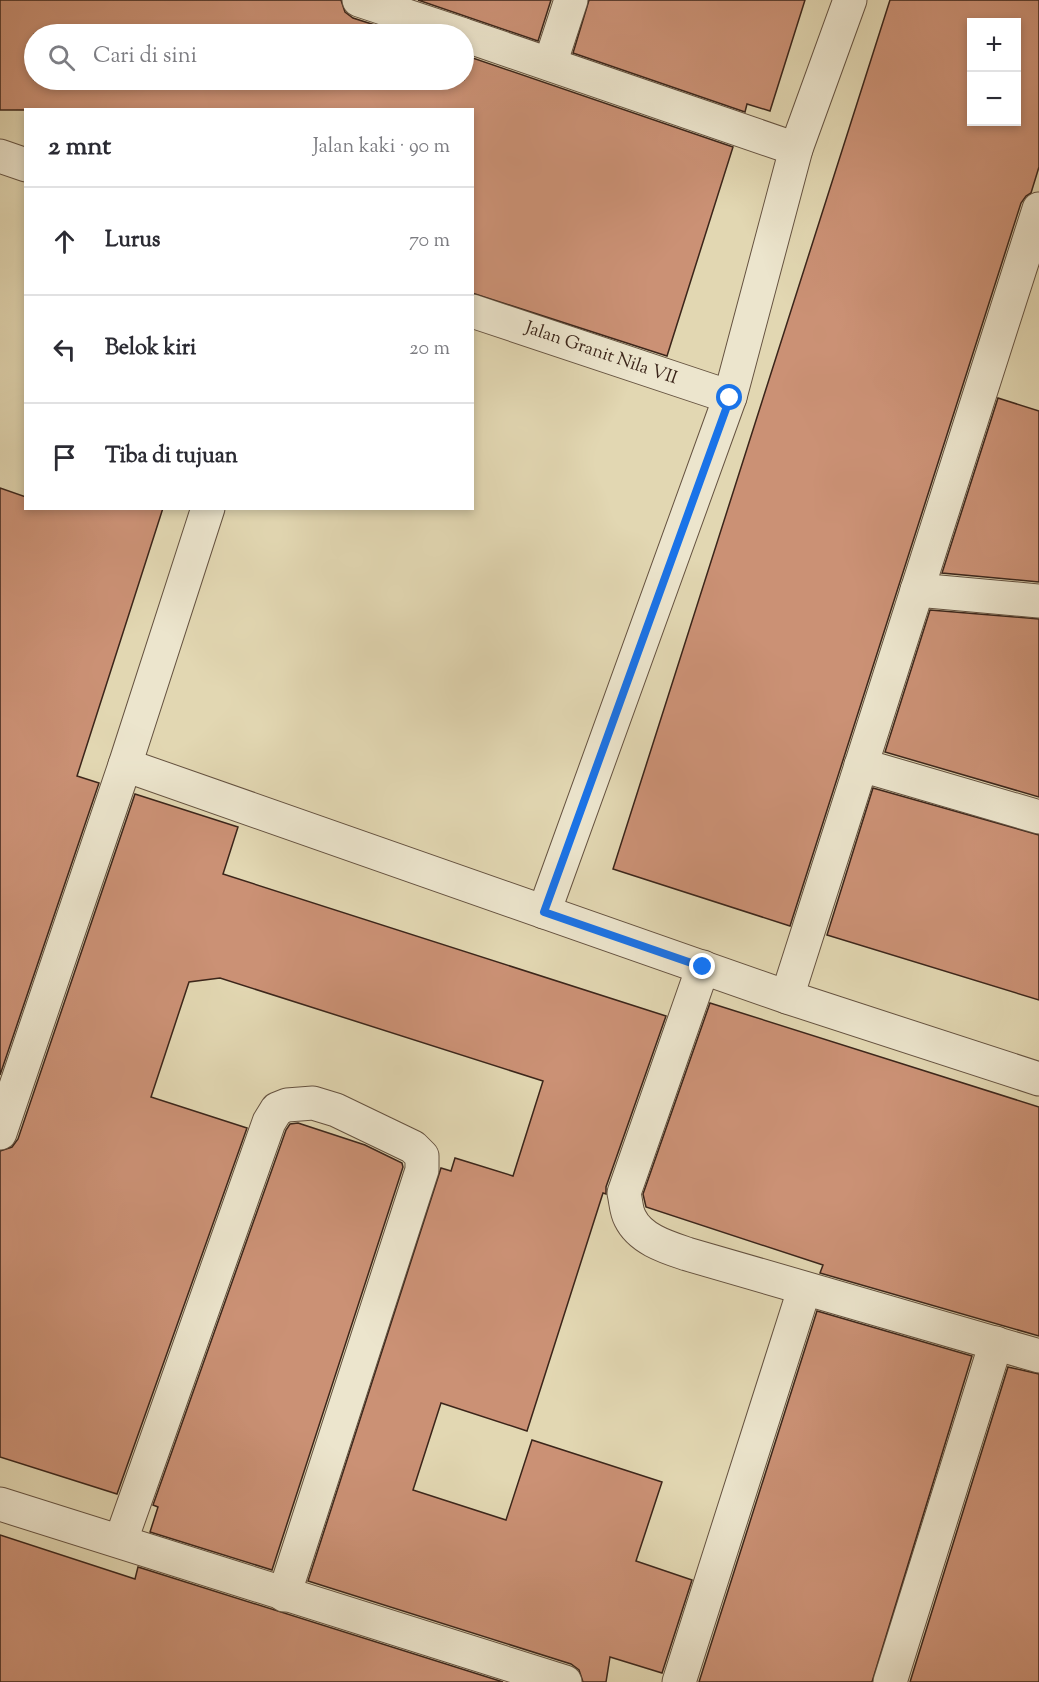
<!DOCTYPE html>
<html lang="id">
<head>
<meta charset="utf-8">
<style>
	:root { --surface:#fff; --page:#f7f7f7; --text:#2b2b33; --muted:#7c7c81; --line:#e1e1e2 }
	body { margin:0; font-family:"Sorts Mill Goudy",serif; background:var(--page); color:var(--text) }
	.controls { position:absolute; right:18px; top:18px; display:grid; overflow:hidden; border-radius:0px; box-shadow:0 3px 9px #0003 }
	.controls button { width:54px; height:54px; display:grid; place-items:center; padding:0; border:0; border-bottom:2px solid var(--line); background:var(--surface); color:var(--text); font:30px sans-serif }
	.stop { position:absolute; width:18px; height:18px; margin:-14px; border:4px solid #1a73e8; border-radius:50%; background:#fff }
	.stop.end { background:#1a73e8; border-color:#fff; box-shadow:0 2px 6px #0008 }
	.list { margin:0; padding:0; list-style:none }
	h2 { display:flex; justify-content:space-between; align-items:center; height:78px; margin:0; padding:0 24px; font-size:26px }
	h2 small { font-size:20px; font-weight:400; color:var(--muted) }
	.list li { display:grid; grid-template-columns:39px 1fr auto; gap:18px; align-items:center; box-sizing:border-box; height:108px; padding:0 24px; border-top:2px solid var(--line) }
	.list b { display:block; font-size:22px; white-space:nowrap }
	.list em { font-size:20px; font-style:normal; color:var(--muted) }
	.icon { flex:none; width:33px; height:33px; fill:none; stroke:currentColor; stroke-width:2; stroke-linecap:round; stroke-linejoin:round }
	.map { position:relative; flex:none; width:1039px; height:1682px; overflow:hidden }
	.search { position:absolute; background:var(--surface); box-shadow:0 3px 9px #0003; left:24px; top:24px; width:450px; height:66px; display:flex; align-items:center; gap:15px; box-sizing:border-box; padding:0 21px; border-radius:33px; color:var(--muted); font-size:22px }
	.panel { position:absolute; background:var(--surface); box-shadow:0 3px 9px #0003; left:24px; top:108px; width:450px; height:402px; border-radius:0px }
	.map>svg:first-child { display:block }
	.building { fill:#cb9175; stroke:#3b251a; stroke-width:1.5; fill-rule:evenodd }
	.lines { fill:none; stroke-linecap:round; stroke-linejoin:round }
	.street-casing { stroke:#655240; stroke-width:35 }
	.street { stroke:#ece5cd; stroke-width:33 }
	.route { stroke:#1a73e8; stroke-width:8 }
	.labels { text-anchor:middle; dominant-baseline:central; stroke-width:4.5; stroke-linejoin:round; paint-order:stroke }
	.street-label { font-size:18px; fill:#3b251a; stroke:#ece5cd }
</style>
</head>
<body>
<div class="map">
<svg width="1039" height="1682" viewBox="0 0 1039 1682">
	<rect width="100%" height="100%" fill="#e2d7b2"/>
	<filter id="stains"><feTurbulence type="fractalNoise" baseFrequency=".00333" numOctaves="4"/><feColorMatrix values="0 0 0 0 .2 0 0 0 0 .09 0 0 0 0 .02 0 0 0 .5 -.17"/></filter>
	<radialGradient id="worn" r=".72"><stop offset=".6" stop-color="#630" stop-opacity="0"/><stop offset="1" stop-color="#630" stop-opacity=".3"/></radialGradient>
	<g class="building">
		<path d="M0,0h341l4,12 8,6 50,16h-369v46h430v-25l269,92 -66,209 -195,-63v-183h-472z"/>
		<path d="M418,0h133l-13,41z"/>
		<path d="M589,0h216l-35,111 -23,-7 -2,8 -172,-59z"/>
		<path d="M890,0h149v167l-8,26 -5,3 -5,7 -231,723 -177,-57zM972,22h45v100h-45z"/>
		<path d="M998,398l41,13v171l-97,-9z"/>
		<path d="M0,488l26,9v11h137l-86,268 22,7 -99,292z"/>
		<path d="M930,610l109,9v178l-154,-45z"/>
		<path d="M873,788l166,47v165l-212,-65z"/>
		<path d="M135,794l103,33 -15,47 443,142 -60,171v7l-3,-1 -76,238 -86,-28 -28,87 93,30 26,-80 130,42 -26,79 56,19 -30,93 -52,-16 -4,25h-23l-4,-12 -8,-6 -263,-83 133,-413 10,3 4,-13 58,18 30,-95 -323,-103 -31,4 -38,115 96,31 -130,366 -117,-37v-306l12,-4 6,-8z"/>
		<path d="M710,1003l329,104v229l-219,-63 3,-8 -177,-58 -3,-13z"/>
		<path d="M298,1123l67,22 37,18 1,4 -131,403 -122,-38 8,-25 -5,-2 133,-375 4,-6z"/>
		<path d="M817,1311l155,45 -100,326h-173z"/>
		<path d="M1008,1367l31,7v308h-129z"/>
		<path d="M0,1535l135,44 3,-12 365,115h-503z"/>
	</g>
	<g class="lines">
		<g class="street-casing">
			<g id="street">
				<path d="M359,0l102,34"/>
				<path d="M464,35l332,114"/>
				<path d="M550,64l21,-64"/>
				<path d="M0,156l26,9"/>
				<path d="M472,311l258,86"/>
				<path d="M917,590l122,11"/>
				<path d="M125,765l662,232 252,82"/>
				<path d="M861,765l178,52"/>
				<path d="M544,912l186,-515 66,-248 54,-149"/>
				<path d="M703,967l-79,226c2,8 2,18 6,25 10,21 36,29 57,36l352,102"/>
				<path d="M787,997l252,-788"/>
				<path d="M0,1133l125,-368 83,-257"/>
				<path d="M0,1504l565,178"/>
				<path d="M121,1540l148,-418 8,-13 10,-4 26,-2 23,7 77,37 9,9v14l-138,425"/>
				<path d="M679,1682l125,-392"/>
				<path d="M890,1682l106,-339"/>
			</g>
		</g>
		<use href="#street" class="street"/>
	</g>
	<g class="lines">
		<path class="route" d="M703,967l-159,-55 186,-514"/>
	</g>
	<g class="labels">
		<g class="street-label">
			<text transform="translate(601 354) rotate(19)">Jalan Granit Nila VII</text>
		</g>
	</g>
	<rect width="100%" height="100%" filter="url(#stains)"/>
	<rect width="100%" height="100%" fill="url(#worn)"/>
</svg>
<div class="controls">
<button>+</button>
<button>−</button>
</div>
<div class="stop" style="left:730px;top:398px"></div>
<div class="stop end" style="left:703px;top:967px"></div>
<div class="search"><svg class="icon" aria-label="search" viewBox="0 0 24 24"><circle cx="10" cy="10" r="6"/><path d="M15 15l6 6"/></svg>Cari di sini</div>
<section class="panel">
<h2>2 mnt<small>Jalan kaki · 90 m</small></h2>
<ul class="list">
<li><svg class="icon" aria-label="ahead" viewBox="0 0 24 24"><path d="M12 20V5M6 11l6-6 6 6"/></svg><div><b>Lurus</b></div><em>70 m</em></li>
<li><svg class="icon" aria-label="left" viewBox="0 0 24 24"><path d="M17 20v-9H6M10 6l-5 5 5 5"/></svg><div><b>Belok kiri</b></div><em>20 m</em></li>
<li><svg class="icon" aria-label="arrive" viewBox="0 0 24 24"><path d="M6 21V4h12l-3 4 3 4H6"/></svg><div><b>Tiba di tujuan</b></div></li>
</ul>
</section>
</div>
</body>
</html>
